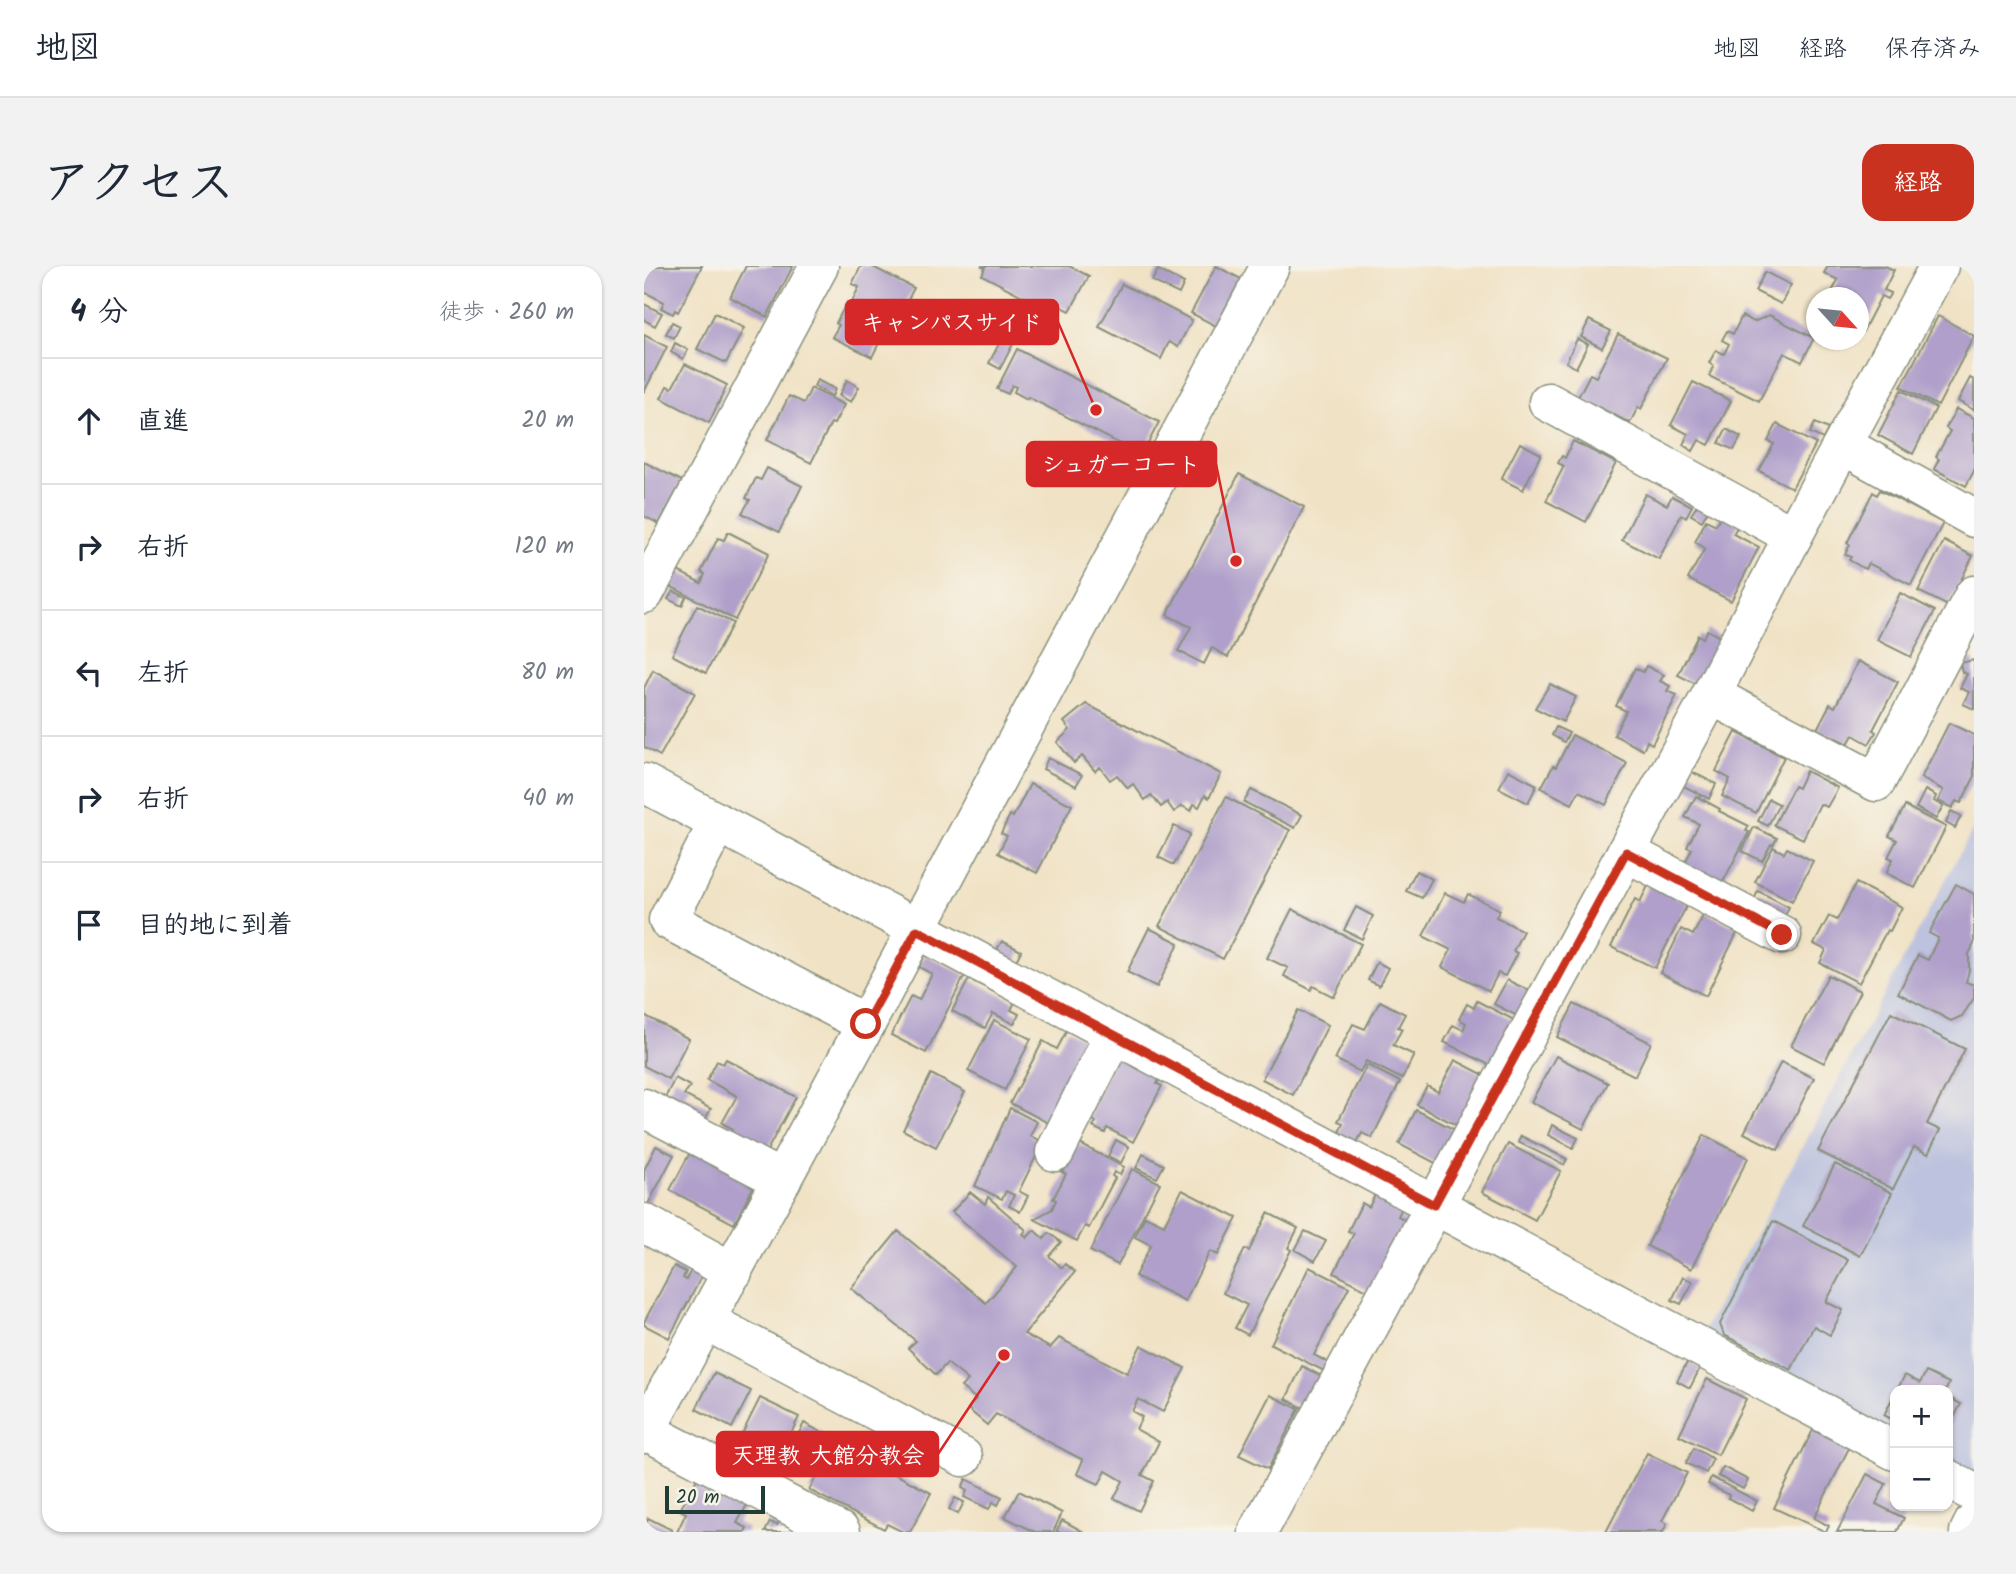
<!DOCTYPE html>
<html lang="ja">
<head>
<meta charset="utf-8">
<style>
	:root { --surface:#fff; --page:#f2f2f3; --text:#1f2937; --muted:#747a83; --line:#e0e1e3; --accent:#c8321e }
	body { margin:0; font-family:Kalam,"Klee One",sans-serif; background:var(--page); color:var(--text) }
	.controls { position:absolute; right:21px; bottom:21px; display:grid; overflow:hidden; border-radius:14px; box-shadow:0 2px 5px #0004 }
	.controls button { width:63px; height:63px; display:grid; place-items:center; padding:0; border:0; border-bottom:2px solid var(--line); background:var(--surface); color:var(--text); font:35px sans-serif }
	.compass { position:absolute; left:1162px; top:21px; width:63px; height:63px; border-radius:50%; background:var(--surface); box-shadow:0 2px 5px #0004; rotate:117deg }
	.scale { position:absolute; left:21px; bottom:18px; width:100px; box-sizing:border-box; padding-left:7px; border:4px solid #1f3d34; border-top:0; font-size:19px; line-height:24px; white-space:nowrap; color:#1f3d34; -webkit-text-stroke:5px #f7f3e8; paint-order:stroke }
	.stop { position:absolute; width:21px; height:21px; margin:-16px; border:5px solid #c8321e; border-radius:50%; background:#fff }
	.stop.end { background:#c8321e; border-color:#fff; box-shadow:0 2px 7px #0008 }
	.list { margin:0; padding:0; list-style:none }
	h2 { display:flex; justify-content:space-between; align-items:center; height:91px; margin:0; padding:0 28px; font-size:30px }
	h2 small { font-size:23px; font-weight:400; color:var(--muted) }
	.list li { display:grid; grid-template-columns:46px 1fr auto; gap:21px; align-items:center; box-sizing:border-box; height:126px; padding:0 28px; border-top:2px solid var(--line) }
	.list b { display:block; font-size:26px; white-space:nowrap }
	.list em { font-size:23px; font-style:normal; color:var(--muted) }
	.icon { flex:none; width:38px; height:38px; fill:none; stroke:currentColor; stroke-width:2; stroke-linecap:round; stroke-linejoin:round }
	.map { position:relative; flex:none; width:1330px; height:1266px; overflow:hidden; border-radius:21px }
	header { display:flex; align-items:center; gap:42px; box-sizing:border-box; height:98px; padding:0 35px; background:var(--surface); border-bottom:2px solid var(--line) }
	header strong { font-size:33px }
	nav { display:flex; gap:38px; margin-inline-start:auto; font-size:24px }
	.intro { display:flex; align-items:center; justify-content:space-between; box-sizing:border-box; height:168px; padding:0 42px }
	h1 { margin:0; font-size:49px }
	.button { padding:18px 32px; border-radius:21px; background:var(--accent); color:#fff; font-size:24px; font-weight:700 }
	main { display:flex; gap:42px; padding:0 42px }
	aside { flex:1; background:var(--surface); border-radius:21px; box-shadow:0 2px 5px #0004 }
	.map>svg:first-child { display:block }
	.industrial { fill:#bdc3de }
	.building { fill:#af9fca }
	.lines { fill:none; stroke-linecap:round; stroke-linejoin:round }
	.minor-casing { stroke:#88907c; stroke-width:41 }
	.minor { stroke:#fff; stroke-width:38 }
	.route { stroke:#c8321e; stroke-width:9 }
	.leader { fill:none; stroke:#d62828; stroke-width:2.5 }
	.callout-dot { fill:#d62828; stroke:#f7f3e8; stroke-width:2.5 }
	.callout { fill:#d62828; stroke:#d62828; stroke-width:2.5 }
	.callout-label { font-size:23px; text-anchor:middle; font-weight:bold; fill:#fff }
</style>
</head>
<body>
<header>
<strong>地図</strong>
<nav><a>地図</a><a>経路</a><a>保存済み</a></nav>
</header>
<div class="intro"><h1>アクセス</h1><a class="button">経路</a></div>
<main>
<aside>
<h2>4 分<small>徒歩 · 260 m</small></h2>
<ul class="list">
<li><svg class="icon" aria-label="ahead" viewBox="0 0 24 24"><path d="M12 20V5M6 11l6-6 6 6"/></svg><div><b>直進</b></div><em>20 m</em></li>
<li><svg class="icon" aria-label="right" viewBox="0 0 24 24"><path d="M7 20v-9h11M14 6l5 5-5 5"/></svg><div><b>右折</b></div><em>120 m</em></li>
<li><svg class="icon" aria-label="left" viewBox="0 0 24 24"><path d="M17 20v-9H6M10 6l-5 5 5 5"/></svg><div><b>左折</b></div><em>80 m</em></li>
<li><svg class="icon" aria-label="right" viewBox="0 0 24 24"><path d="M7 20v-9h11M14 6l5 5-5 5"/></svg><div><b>右折</b></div><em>40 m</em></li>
<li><svg class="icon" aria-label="arrive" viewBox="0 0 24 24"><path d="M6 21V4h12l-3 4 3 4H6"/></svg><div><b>目的地に到着</b></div></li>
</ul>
</aside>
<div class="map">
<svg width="1330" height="1266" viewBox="0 0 1330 1266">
	<rect width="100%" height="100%" fill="#f7f3e8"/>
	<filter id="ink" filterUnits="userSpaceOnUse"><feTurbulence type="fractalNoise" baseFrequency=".0143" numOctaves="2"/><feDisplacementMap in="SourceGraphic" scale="14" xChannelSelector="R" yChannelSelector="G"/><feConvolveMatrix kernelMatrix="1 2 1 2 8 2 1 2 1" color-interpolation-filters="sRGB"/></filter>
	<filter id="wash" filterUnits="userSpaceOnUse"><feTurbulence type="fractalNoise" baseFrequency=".00686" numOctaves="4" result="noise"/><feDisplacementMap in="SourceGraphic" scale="28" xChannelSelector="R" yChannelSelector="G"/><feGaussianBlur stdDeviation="1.57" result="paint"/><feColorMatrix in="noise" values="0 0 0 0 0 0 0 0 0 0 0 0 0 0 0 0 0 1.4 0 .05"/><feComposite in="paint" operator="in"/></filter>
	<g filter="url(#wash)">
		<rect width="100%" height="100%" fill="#f0e2c5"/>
		<path class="industrial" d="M1330,561v650l-26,-13v-74h-53v45l-191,-105z"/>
		<g id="blocks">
			<g class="building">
				<path d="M2,0h56l-24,46 -3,-2 -2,4 -12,-6 3,-6 -20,-10z"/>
				<path d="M102,0h47l-26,51 -37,-20z"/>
				<path d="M217,0h10l43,22 -12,23 -5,-3 -25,49 -40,-20 7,-12 -3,-2 11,-21 4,2 8,-17 -7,-3z"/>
				<path d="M337,0h88l20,10 -19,35 -16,-8 -5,7 -67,-35 3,-7z"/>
				<path d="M572,0l25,13 -25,47 -25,-13z"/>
				<path d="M1184,0h57l9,4 -10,20 7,3 -4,6 -6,-3 -19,37 -4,-1v-34h-29l9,-18 -14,-7z"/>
				<path d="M514,4l26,13 -5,11 -27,-13z"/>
				<path d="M1121,6l26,13 -10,19 -26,-13z"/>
				<path d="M478,18l70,36 -14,27 -9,-5 -8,17 -62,-32z"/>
				<path d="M0,38l18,9 -7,13 -11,-6z"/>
				<path d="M71,47l29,15 -18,35 -29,-14z"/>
				<path d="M1125,49l45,23 -12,24 -18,-9 -25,48 -50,-25 5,-10 -5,-3 7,-13 8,4 5,-10 -7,-4 5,-9 6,3 9,-18 12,6z"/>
				<path d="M1294,50l36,20 -36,70 -37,-19z"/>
				<path d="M945,54l22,11 -9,17 -21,-11z"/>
				<path d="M28,56l8,4 -6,12 -8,-4z"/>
				<path d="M974,68l49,24 -26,51 -3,-2 -8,16 -52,-26 12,-23 6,3z"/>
				<path d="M0,69l23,12 -23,45z"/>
				<path d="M358,72l11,6 -13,25 -11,-6z"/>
				<path d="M933,73l11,5 -12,24 -10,-6z"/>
				<path d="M31,77l13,7 -5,9 -12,-7z"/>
				<path d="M373,83l142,73 -17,33 -114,-58 -1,2 -13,-7 2,-5 -4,-2 -4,9 -11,-5z"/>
				<path d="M41,98l42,21 -18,38 -48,-25 6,-12 5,2z"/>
				<path d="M1326,112l4,2v30l-16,-9z"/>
				<path d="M173,114l18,9 -3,7 -18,-10z"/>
				<path d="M203,114l12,7 -8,15 -12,-6z"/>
				<path d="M1049,116l38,19 -22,44 -10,-5 -6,11 -10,-6 5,-11 -17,-9z"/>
				<path d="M167,122l33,17 -10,19 -3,-1 -20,40 -44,-23 22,-44 15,7z"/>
				<path d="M1257,124l35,18 -23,46 -35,-19z"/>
				<path d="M1312,143l18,9v53l-8,15 -32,-17 5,-10 -3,-2 14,-26 -4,-3z"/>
				<path d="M1171,157l13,6 -5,10 -13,-6z"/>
				<path d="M1133,158l39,20 -24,44 -33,-17 15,-27 -6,-3z"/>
				<path d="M1082,163l15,8 -7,13 -15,-7z"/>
				<path d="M929,175l43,22 -30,59 -40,-21 18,-35 -6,-3 4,-7 3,2z"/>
				<path d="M876,177l21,11 -18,36 -22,-11z"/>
				<path d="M0,196l38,19 -23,43 -15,-8z"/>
				<path d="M123,202l35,18 -23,46 -37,-19 8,-13 -4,-2 10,-20 5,2z"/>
				<path d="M595,208l65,33 -76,150 -16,-9 -8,16 -26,-13 13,-24 -24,-12z"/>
				<path d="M1236,224l63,33 -32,62 -43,-22 -3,6 -16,-9 2,-3 -6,-3 5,-9 -3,-2 26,-51 4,3z"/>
				<path d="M1001,228l22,11 5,-9 20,10 -6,11 -5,-2 -22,44 -37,-19z"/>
				<path d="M1056,235l10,6 -8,14 -11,-6z"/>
				<path d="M1077,249l18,9 -6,10 26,13 -28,54 -43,-22 17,-31 -10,-6 11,-22 10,5z"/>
				<path d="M84,266l41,21 -34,67 -65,-34 8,-15 23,12 4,-9 -4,-2 17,-34 6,2z"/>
				<path d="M1300,275l29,15 -25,50 -30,-15z"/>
				<path d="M29,325l13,6 -4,9 -14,-7z"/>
				<path d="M1256,327l35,18 -24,46 -34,-17z"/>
				<path d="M53,339l36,18 -27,50 -34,-18z"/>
				<path d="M1063,364l13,7 -24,47 -18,-9 20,-40 5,3z"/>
				<path d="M1330,394v49l-11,-5 6,-12 -9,-4 7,-14 -5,-2 -2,-9z"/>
				<path d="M1214,395l40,21 -25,48 3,2 -7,12 -16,-9 -5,9 -31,-15 13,-25 5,3z"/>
				<path d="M1002,400l18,9 -4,6 10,5 -3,5 10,4 -25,49 -5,-3 -4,9 -29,-15 12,-24 -10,-5 19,-38 8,4z"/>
				<path d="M9,404l42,23 -35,63 -16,-9v-59z"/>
				<path d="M906,418l26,13 -13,25 -28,-14z"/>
				<path d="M442,438l135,70 -12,24 -4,-3 -6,12 -5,-3 -3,7 -9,-5 -8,6 -7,-10 -6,5 -10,-12 -6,5 -12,-16 -5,4 -11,-13 -7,5 -10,-13 -5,4 -13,-15 -8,7 -17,-21 13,-12 -6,-8z"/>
				<path d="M1305,457l25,12v43l-13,25 -5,-2 -4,7 -14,-7 5,-11 -22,-12z"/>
				<path d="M912,461l13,6 -5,9 -12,-7z"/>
				<path d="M1092,466l48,25 -28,56 -34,-17 8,-17 -14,-8z"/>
				<path d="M928,469l55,28 -21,42 -27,-14 -7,13 -31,-16 12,-22 3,1z"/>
				<path d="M404,492l34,17 -6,11 -33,-17z"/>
				<path d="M864,504l29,15 -9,18 -29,-15z"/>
				<path d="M1044,504l28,14 -7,15 -29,-15z"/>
				<path d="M1162,505l32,17 -11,19 -7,-3 -17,35 -29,-14 20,-39 4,2z"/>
				<path d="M386,518l42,21 -35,68 -39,-20 9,-17 -6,-3 9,-18 3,2z"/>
				<path d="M607,524l51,25 -7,13 -51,-26z"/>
				<path d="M1281,524l11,6 -2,5 9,5 -7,13 -20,-11z"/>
				<path d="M1052,530l24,13 -1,2 30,15 -3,5 3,1 -27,52 -38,-20 8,-15 -5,-2 12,-23 -14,-7z"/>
				<path d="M582,531l64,33 -67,129 -64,-33z"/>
				<path d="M1125,533l10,5 -11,22 -10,-5z"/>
				<path d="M1261,540l41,21 -31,61 -29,-15 7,-14 -5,-2 9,-17 -8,-4z"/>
				<path d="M1307,545l10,5 -6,12 -9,-5z"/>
				<path d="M530,560l16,8 -16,31 -16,-8z"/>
				<path d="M1110,561l23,11 -4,7 -2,-1 -9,17 -20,-10z"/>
				<path d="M1129,581l11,6 3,-5 26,13 -21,40 -37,-19z"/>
				<path d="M772,605l16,8 -10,19 -16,-7z"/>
				<path d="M1212,617l46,24 -12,24 -3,-1 -28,53 -39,-20 6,-13 -12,-6 15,-28 8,4z"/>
				<path d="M1005,618l39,19 -33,65 -44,-21 24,-48 5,3z"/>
				<path d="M1312,618l18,10v50l-5,10v16l-3,12 8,3v13l-12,18 -11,5 -53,-28 20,-38 10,5 10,-22 -9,-5z"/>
				<path d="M1114,625l31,16 -6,13 -31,-16z"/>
				<path d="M801,627l19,9 4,-8 32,16 -4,7 27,14 -10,20 4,2 -12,23 -7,-3 -9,18 -47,-24 9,-17 -28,-14z"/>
				<path d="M712,641l17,9 -11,23 -18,-9z"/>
				<path d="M648,643l69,35 -27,53 -21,-11 -2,4 -27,-14 4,-8 -21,-10z"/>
				<path d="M1061,646l34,17 -33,67 -46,-23 21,-44 12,6z"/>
				<path d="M505,662l30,15 -22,44 -30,-15z"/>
				<path d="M358,675l19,10 -5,10 -20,-10z"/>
				<path d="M281,689l40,20 -39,78 -35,-18 20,-39 8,4 13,-26 -13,-7z"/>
				<path d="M733,696l11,6 -9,18 -11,-6z"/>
				<path d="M1184,709l32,16 -36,72 -33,-17z"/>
				<path d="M325,713l46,23 -4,8 8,4 -5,10 -21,-11 -8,15 -33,-17z"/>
				<path d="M863,714l23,11 -13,25 -23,-12z"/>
				<path d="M736,735l25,13 -7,13 4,2 -9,16 21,10 -12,24 -36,-18 -6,11 -25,-13 18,-35 12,5z"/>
				<path d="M833,735l39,20 -23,46 -49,-25 9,-17 10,5 3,-7 -7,-4 8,-15 7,4z"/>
				<path d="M930,738l77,39 -16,33 -78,-39z"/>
				<path d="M654,744l30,15 -35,70 -31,-16z"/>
				<path d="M1247,746l74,37 -38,75 13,6 -12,24 -14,-7 -21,42 -75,-38z"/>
				<path d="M0,749l45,24 -21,40 -24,-13z"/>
				<path d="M350,754l37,19 -26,51 -37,-19z"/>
				<path d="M423,764l26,14 -41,81 -42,-22 33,-62 14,8z"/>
				<path d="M471,789l45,23 -3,6 5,2 -29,56 -26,-14 -2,5 -12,-6 3,-5 -7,-5z"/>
				<path d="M912,790l52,27 -25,46 -52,-27z"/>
				<path d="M82,793l70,38 -32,59 -35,-19 4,-8 -11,-6 15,-27 -30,-16 10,-19 6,3z"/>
				<path d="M811,794l31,16 -26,51 -43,-22 10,-19 11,6z"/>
				<path d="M1137,796l33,16 -36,72 -34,-17z"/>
				<path d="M723,799l33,17 -28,56 -10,-5 -6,11 -18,-9 5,-12 -5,-2z"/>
				<path d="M287,808l34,18 -29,55 -33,-17z"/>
				<path d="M31,812l15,8 -6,9 27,14 -8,14 -40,-21z"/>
				<path d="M366,842l27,14 -7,14 13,6 -24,49 9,5 -8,16 -11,-6 5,-11 -8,-4 -4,8 -27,-13z"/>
				<path d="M772,844l41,21 -18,34 -40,-21z"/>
				<path d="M908,859l26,13 -5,10 -25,-13z"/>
				<path d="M1060,869l44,23 -57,111 -44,-23z"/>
				<path d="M877,870l46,23 -3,6 -46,-23z"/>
				<path d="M472,874l13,7 -8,16 -13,-7z"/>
				<path d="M436,878l44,23 -4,8 -6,-3 -2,4 3,2 -26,50 -4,-2 -8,15 -43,-22 18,-10 4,-9 -3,-1 13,-25 -11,-6z"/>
				<path d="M864,878l53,27 -26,49 -53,-28z"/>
				<path d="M12,880l18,9 -27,51 -3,-2v-34z"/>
				<path d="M49,881l64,33 -23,44 -64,-34z"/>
				<path d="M499,888l21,11 -7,13 -21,-10z"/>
				<path d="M1191,898l57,29 -32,63 -57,-30z"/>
				<path d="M488,903l28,14 -42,82 -28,-14z"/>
				<path d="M538,924l55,28 -19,37 -8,-4 -25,50 -50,-25 16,-31 -16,-8 10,-21 19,9z"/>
				<path d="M326,926l15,12 3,-7 38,33 -3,4 4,4 7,-8 10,9 5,-6 12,9 -12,14 13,12 3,-4 10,8 -51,62 26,14 9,-10 68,35 14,-28 44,23 -22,44 -25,-13 -6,12 10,6 -6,12 23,13 -17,33 12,6 -15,30 -25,-13 9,-17 -17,-10 -7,13 -22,-10 6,-14 -87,-46 -9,11 -19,-16 8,-10 -15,-12 7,-7 -21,-17 -11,12 -28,-27 8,-7 -65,-53 47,-57 88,72 31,-36 -65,-55z"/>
				<path d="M731,929l27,13 -4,8 11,6 -36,71 -39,-20 20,-40 -6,-2 14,-28 7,4z"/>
				<path d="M624,947l30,15 -10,20 3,2 -43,85 -13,-7 12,-23 -24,-12 22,-44 4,2z"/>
				<path d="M1129,955l75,39 -22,42 17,8 -13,25 -16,-9 -23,44 -67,-35 -4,-11z"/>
				<path d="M661,965l21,10 -11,20 -20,-11z"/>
				<path d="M30,1000l12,6 -3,6 3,2 6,-12 11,6 -34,64 -25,-13v-3z"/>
				<path d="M665,1001l40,20 -35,68 19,10 -5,8 -57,-29z"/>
				<path d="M1039,1011l10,5 -12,22 -9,-4z"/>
				<path d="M1044,1095l12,7 -10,20 -13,-7z"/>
				<path d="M658,1100l25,13 -27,35 3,-6 -17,-9z"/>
				<path d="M1282,1106l23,11 -3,7h-49l8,-15 15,8z"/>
				<path d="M70,1107l37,18 -19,37 -36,-19z"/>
				<path d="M1063,1113l39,20 -28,56 -39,-20z"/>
				<path d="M1251,1127v28l-11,-6z"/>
				<path d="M626,1129l29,14 -31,60 -29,-14z"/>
				<path d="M1304,1131l13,7 -13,25z"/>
				<path d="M116,1132l39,19 -30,61 -39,-20z"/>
				<path d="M160,1157l28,15 -17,32 -27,-15z"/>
				<path d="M1169,1164l36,18 -35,70 15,8 -3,6 -52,-24z"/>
				<path d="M193,1172l7,4 -2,4 89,47 -21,39h-7l-16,-8 -3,5 -75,-39z"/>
				<path d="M1050,1182l19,11 -7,14 -20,-10z"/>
				<path d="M1003,1187l40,20 -25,48 5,3 -4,8h-57z"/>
				<path d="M1079,1201l25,13 -5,9 -25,-13z"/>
				<path d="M1223,1208l19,10 -10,20 28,14 -7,14h-60z"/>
				<path d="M54,1211l50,26 -11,20 10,5 -2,4h-68l9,-19 -6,-3z"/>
				<path d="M1067,1211l46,24 -5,10 -24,-13 1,-3 -21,-11z"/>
				<path d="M322,1213l36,18 -4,8 -5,-3 -4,7 -25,-12 3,-6 -5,-3z"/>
				<path d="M375,1225l43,22 -9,19h-18l-30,-15z"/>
				<path d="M311,1232l9,4 -6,12 -9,-5z"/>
				<path d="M137,1251l29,15h-45l5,-10 7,3z"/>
				<path d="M4,1252l24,12 -1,2h-27z"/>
				<path d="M418,1254l22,12h-28z"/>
			</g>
		</g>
	</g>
	<g filter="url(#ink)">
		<use href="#blocks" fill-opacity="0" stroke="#88907c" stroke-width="2"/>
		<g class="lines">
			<g class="minor-casing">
				<g id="minor">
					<path d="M904,136l245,134"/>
					<path d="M1199,179l131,73"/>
					<path d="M0,328l175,-328"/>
					<path d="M1067,429l165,87 98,-187"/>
					<path d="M0,517l1251,668"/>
					<path d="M74,557l-50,97 198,104"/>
					<path d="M982,586l156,83"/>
					<path d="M0,842l138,72"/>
					<path d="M411,886l59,-118"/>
					<path d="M0,957l89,49"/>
					<path d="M62,1055l257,136"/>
					<path d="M2,1165l195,101"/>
					<path d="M0,1168l222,-410 404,-758"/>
					<path d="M1304,1213l26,14"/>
					<path d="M614,1266l453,-837 82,-159 146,-270"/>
					<path d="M1325,1266l5,-10"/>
				</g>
			</g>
			<use href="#minor" class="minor"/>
		</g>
	</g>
	<g class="lines" filter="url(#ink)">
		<path class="route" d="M222,758l51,-94 517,275 192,-353 156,83"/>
	</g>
	<path class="leader" d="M452 144L414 56M592 295L572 198M360 1089L294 1188"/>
	<g class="callout-dot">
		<circle cx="452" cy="144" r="7"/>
		<circle cx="592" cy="295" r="7"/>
		<circle cx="360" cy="1089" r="7"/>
	</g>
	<g class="callout">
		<rect x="202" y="34" width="212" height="44" rx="7"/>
		<rect x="383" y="176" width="189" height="44" rx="7"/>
		<rect x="73" y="1166" width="221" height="44" rx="7"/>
	</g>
	<g class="callout-label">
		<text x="308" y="64">キャンパスサイド</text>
		<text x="477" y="206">シュガーコート</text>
		<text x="184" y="1197">天理教 大館分教会</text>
	</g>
</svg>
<div class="controls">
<button>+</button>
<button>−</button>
</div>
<svg class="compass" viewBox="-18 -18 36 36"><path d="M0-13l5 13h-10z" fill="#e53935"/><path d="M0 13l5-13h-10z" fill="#747a83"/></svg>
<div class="scale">20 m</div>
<div class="stop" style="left:222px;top:758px"></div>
<div class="stop end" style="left:1138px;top:669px"></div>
</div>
</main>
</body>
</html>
